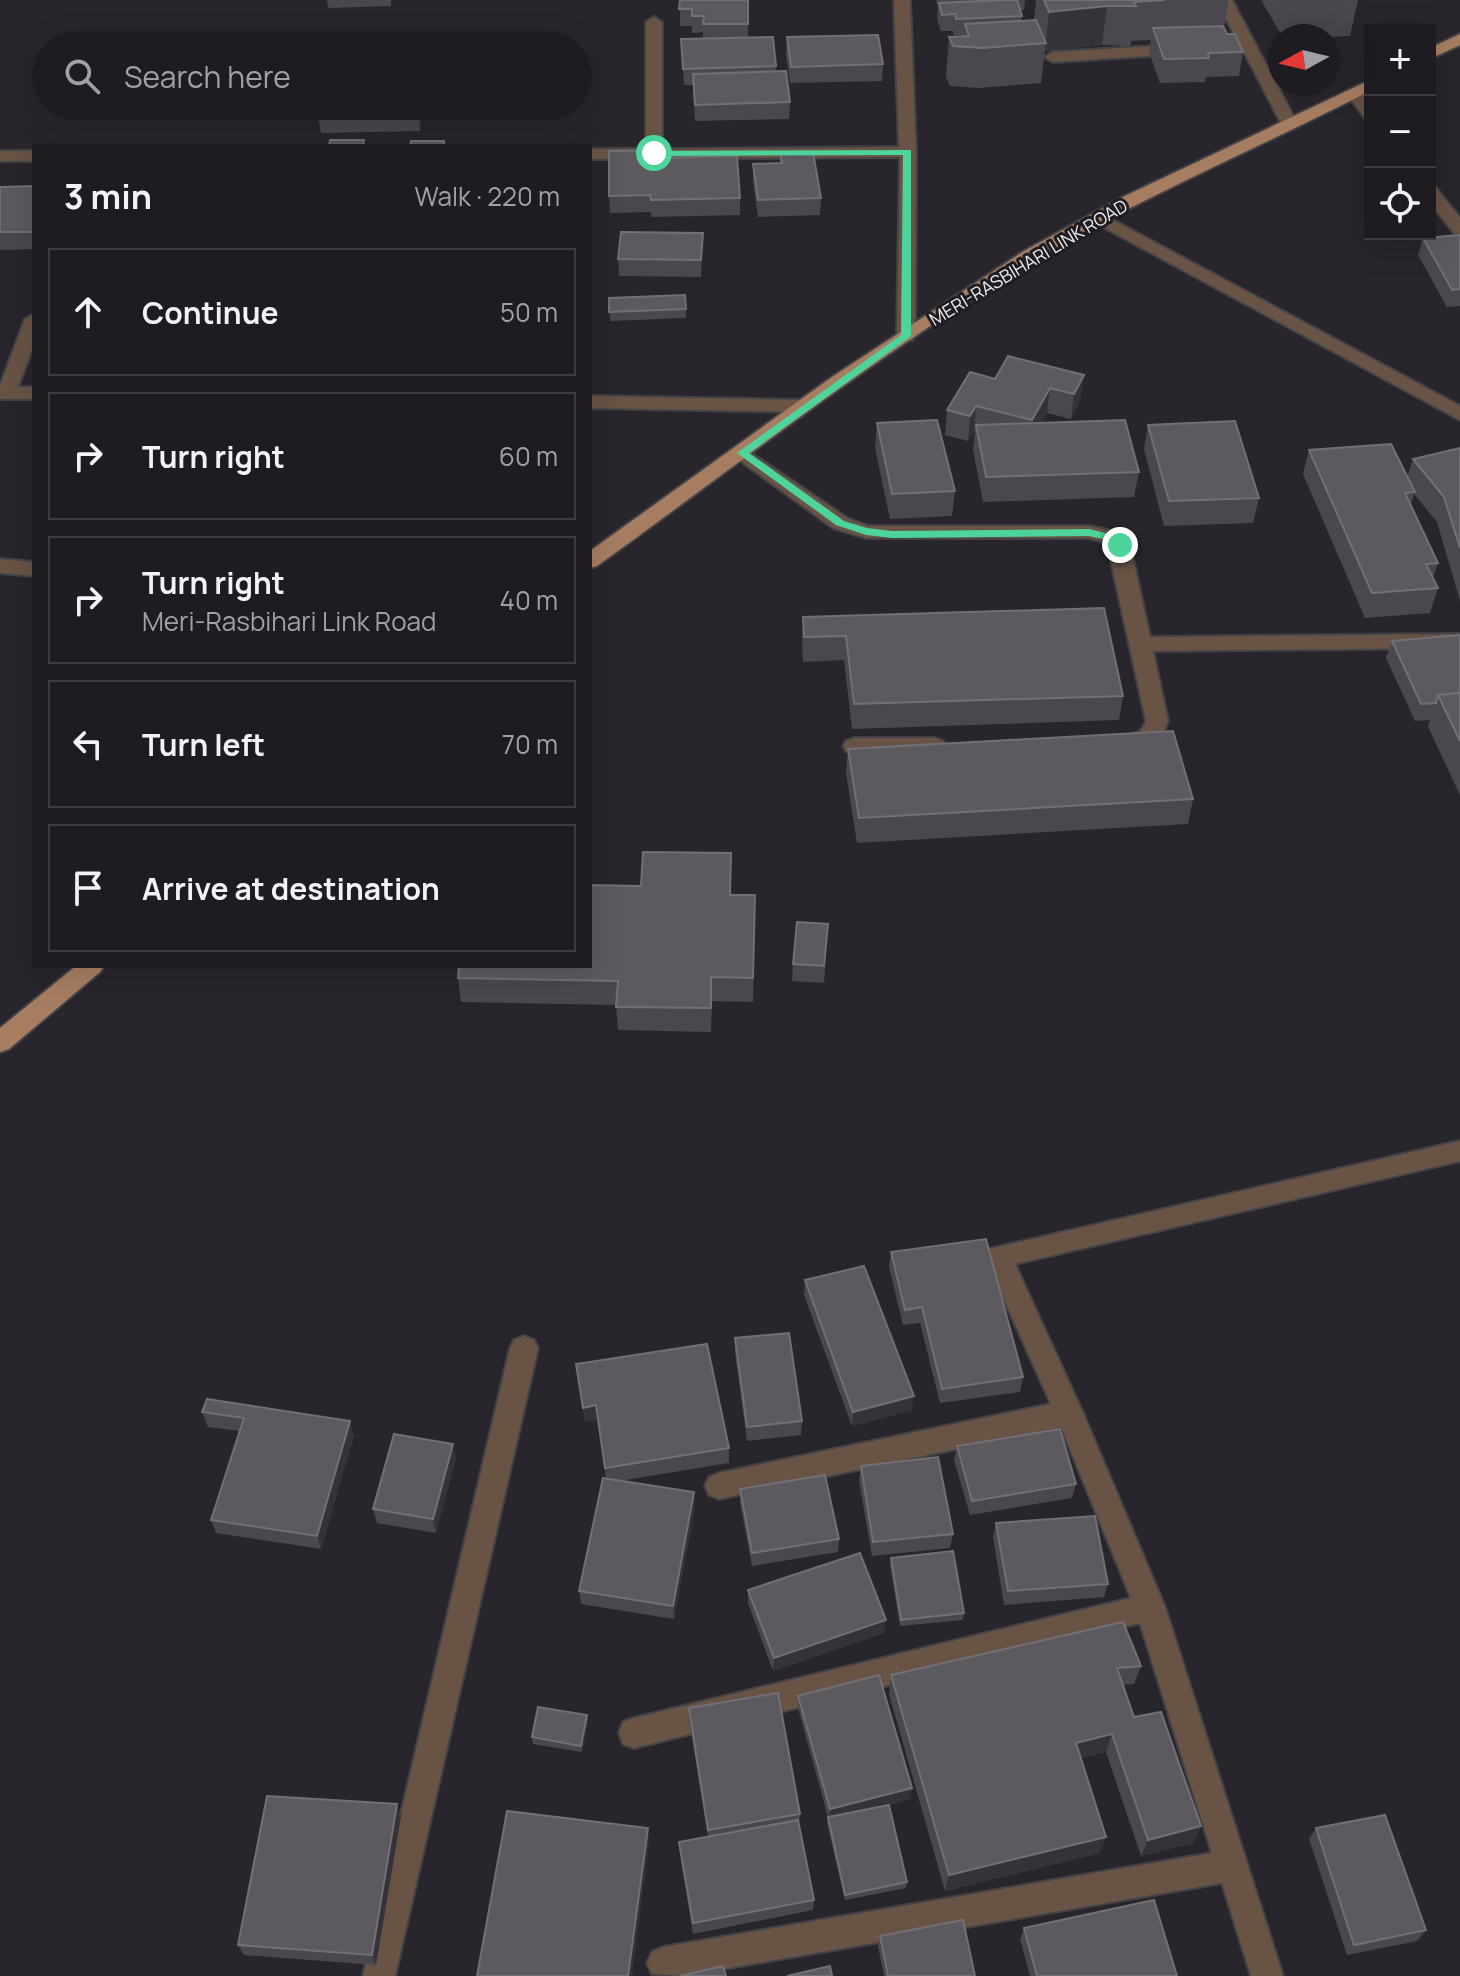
<!DOCTYPE html>
<html lang="en">
<head>
<meta charset="utf-8">
<style>
	:root { --surface:#1e1c21; --page:#26252a; --text:#f1f3f6; --muted:#a1a1a5; --line:#3c3a3f }
	body { margin:0; font-family:Manrope,sans-serif; background:var(--page); color:var(--text) }
	.controls { position:absolute; right:24px; top:24px; display:grid; overflow:hidden; border-radius:0px; box-shadow:0 8px 32px #0002 }
	.controls button { width:72px; height:72px; display:grid; place-items:center; padding:0; border:0; border-bottom:2px solid var(--line); background:var(--surface); color:var(--text); font:40px sans-serif }
	.compass { position:absolute; left:1268px; top:24px; width:72px; height:72px; border-radius:50%; background:var(--surface); box-shadow:0 8px 32px #0002; rotate:262deg }
	.stop { position:absolute; width:24px; height:24px; margin:-18px; border:6px solid #4cd49b; border-radius:50%; background:#fff }
	.stop.end { background:#4cd49b; border-color:#fff; box-shadow:0 2px 8px #0008 }
	.list { margin:0; padding:0; list-style:none }
	h2 { display:flex; justify-content:space-between; align-items:center; height:104px; margin:0; padding:0 32px; font-size:34px }
	h2 small { font-size:26px; font-weight:400; color:var(--muted) }
	.list li { display:grid; grid-template-columns:52px 1fr auto; gap:24px; align-items:center; box-sizing:border-box; height:128px; margin:0 16px 16px; padding:0 16px; border:2px solid var(--line); border-radius:0px }
	.list b { display:block; font-size:30px; white-space:nowrap }
	.list p { margin:0; font-size:26px; white-space:nowrap; color:var(--muted) }
	.list em { font-size:26px; font-style:normal; color:var(--muted) }
	.icon { flex:none; width:44px; height:44px; fill:none; stroke:currentColor; stroke-width:2; stroke-linecap:round; stroke-linejoin:round }
	.map { position:relative; flex:none; width:1460px; height:1976px; overflow:hidden }
	.search { position:absolute; background:var(--surface); box-shadow:0 8px 32px #0002; left:32px; top:32px; width:560px; height:88px; display:flex; align-items:center; gap:20px; box-sizing:border-box; padding:0 28px; border-radius:44px; color:var(--muted); font-size:30px }
	.panel { position:absolute; background:var(--surface); box-shadow:0 8px 32px #0002; left:32px; top:144px; width:560px; height:824px; border-radius:0px }
	.map>svg:first-child { display:block }
	.lines { fill:none; stroke-linecap:round; stroke-linejoin:round }
	.minor-casing { stroke:#434247; stroke-width:4 }
	.major-casing { stroke:#434247; stroke-width:4 }
	.minor { fill:#685345; fill-rule:evenodd }
	.major { fill:#a77d61; fill-rule:evenodd }
	.wall { fill:#4a484e }
	.shaded-wall { fill:#353339 }
	.building { fill:#5c5a5f; stroke:#727076; stroke-width:2 }
	.route { fill:#4cd49b }
	.labels { text-anchor:middle; dominant-baseline:central; stroke-width:6; stroke-linejoin:round; paint-order:stroke }
	.far-street-label { font-size:18px; fill:#ecebee; stroke:#1f1d22 }
</style>
</head>
<body>
<div class="map">
<svg width="1460" height="1976" viewBox="0 0 1460 1976">
	<rect width="100%" height="100%" fill="#28262c"/>
	<g class="lines">
		<g class="minor-casing">
			<g id="minor">
				<path d="M894,0h16l6,152 -1,184 -3,4h-12l-3,-4 3,-179 -310,2v-10h56v-127l8,-5 8,5v127l237,-2z"/>
				<path d="M1216,0h16l65,123 -2,3 -6,2 -8,-5 -38,-73 -190,12 -8,-5 8,-5 185,-11z"/>
				<path d="M1354,88c15,4 16,18 16,31l-6,-2 -18,-24z"/>
				<rect x="0" y="151" width="34" height="10"/>
				<path d="M1430,187l6,1 24,30v16l-6,-1 -24,-30z"/>
				<path d="M1098,212l362,194v14l-368,-199 -3,-4z"/>
				<path d="M34,314v30l-16,43h16v12h-34v-13l25,-67z"/>
				<path d="M590,396l215,4 9,6 -9,6 -215,-4z"/>
				<path d="M742,447l105,71 21,8h221l32,7 9,12 20,92 310,-3v14l-307,3 15,70c-7,20 -25,37 -48,30l-3,-5c7,-13 24,-8 29,-25l-39,-178 -18,-5h-223l-33,-10 -98,-71 -3,-4 3,-4z"/>
				<path d="M0,559l34,3v14l-34,-3z"/>
				<path d="M854,738h81l8,3 3,5 -3,5 -8,3h-81l-8,-3 -3,-5 3,-5z"/>
				<path d="M1460,1141v20l-445,103 68,149 82,194 118,369h-32l-29,-93 -540,93 -30,-2 -5,-11 5,-11 11,-5 549,-94 -72,-230 -506,125 -11,-4 -4,-11 4,-11 11,-4 497,-120 -70,-171 -342,72 -10,-4 -4,-9 4,-9 10,-4 332,-69 -66,-147 4,-8z"/>
				<path d="M524,1336l10,4 4,8 -143,628h-32l147,-628 4,-8z"/>
			</g>
		</g>
		<g class="major-casing">
			<g id="major">
				<path d="M1460,34v11l-30,14v-11z"/>
				<path d="M1370,80v11c-110,56 -224,104 -330,166 -155,91 -297,204 -443,309l-7,2v-17l242,-174 192,-126 101,-55z"/>
				<path d="M76,966h28l-4,6 -91,77 -9,3v-24z"/>
			</g>
		</g>
		<use href="#minor" class="minor"/>
		<use href="#major" class="major"/>
	</g>
	<g class="wall">
		<path d="M327,0h64v6l-63,2z"/>
		<path d="M680,0h68v37l28,29v6l14,30 -1,17 -94,2 -2,-36h-9l-3,-46h22v-7l-11,1v-7h-12z"/>
		<path d="M936,0h89l-1,10h-4l2,6 -1,5 13,-1 2,-20h193l-5,28 3,6 16,18 -4,24 -33,1 -1,5 -45,1 -11,-31 2,-12 -20,1 -1,5 -28,-1 -57,6 -4,32 -62,5 -29,-2 -4,-9 3,-40 15,-1v-1h-10l-1,-4h-12l-4,-12 1,-10z"/>
		<path d="M1261,0h97l-8,36 -22,1v-1h-46z"/>
		<path d="M787,37l96,27 -1,17 -92,2 -4,-29z"/>
		<path d="M320,106h103l-3,25 -99,2 -3,-17z"/>
		<path d="M658,150v8l82,40v17l-89,2v-5l-41,1 -1,-17z"/>
		<path d="M780,153l41,45 -1,17 -62,2 -5,-36v-17l27,-1z"/>
		<path d="M34,186v63l-34,1v-63z"/>
		<path d="M703,233l-2,44 -82,-1 -1,-17z"/>
		<path d="M1460,235v71l-13,1 -29,-52 5,-17z"/>
		<path d="M685,295l1,23 -76,3 -1,-23z"/>
		<path d="M1084,375l-4,25 -9,19 -24,-6 -6,10 98,49 -5,25 -151,5 -10,-52 2,-19h-1l-6,10 -23,-6 2,-25 48,-31z"/>
		<path d="M877,423l78,68 -3,25 -62,3 -15,-71z"/>
		<path d="M1148,425l111,73 -6,25 -89,3 -20,-77z"/>
		<path d="M1460,448v153l-23,-79 -23,-28 -3,11 27,58 -5,15 5,10 -8,25 -65,5 -62,-144 6,-24 98,27 6,-18z"/>
		<path d="M803,617l320,79 -4,24 -267,9 -8,-69 -41,2 -1,-20z"/>
		<path d="M1460,635v160l-32,-68 2,-7 -15,1 -29,-63 6,-17z"/>
		<path d="M848,749l345,50 -5,25 -331,19 -11,-70z"/>
		<path d="M731,895h24l-2,107 -41,-1 -1,31 -93,-2 -2,-25 -155,-3 -3,-24z"/>
		<path d="M828,924l-4,59 -32,-2 1,-17z"/>
		<path d="M891,1252l132,125 -3,15 -80,11 -20,-80 -17,2 -14,-58z"/>
		<path d="M805,1280l107,130 -60,16 -48,-131z"/>
		<path d="M735,1338l67,83 -1,14 -54,6 -12,-88z"/>
		<path d="M576,1364l153,84v15l-110,18 76,25 -21,113 -93,-15 -2,-13 27,-112 -9,-59 -12,2z"/>
		<path d="M202,1412l152,23 -33,114 -105,-16 -5,-13 28,-89 -31,-4z"/>
		<path d="M453,1444l3,14 -20,75 -59,-10 -4,-14z"/>
		<path d="M957,1446l119,38 -4,14 -102,17 -16,-55z"/>
		<path d="M861,1466l92,68 -3,14 -78,8 -13,-75z"/>
		<path d="M740,1489l99,50 -1,13 -86,14 -12,-63z"/>
		<path d="M996,1523l112,61 -4,13 -100,8 -11,-68z"/>
		<path d="M891,1558l73,55 -1,7 -63,6 -10,-61z"/>
		<path d="M748,1590l136,43 -111,38 -25,-68z"/>
		<path d="M1141,1666l-7,18 -11,1 11,32 67,109 -8,17 -52,13 -35,-104 -26,6 20,95 -155,38 -56,-197 2,-19z"/>
		<path d="M798,1696l114,92 -2,11 -24,7 21,76 -1,6 -61,12 -18,-77 1,-6 -30,-109z"/>
		<path d="M689,1708l111,106 -1,9 15,77 -1,10 -120,24 -13,-80 -1,-12 29,-5 -19,-117z"/>
		<path d="M587,1715l1,6 -6,31 -49,-8 -1,-7z"/>
		<path d="M401,1816l-25,149 -132,-10 -6,-10z"/>
		<path d="M1316,1828l110,102 -9,11 -70,14 -38,-116z"/>
		<path d="M1024,1928l153,48h-147l-10,-37z"/>
		<path d="M880,1936l95,40h-91l-6,-30z"/>
	</g>
	<g class="shaded-wall">
		<path d="M1107,6l-5,39 -57,6 4,-39z"/>
		<path d="M419,106h4l-3,25 -2,-17z"/>
		<path d="M1084,375l-4,25 -9,19 3,-25z"/>
		<path d="M1050,388l-3,25 -18,32 3,-25z"/>
		<path d="M976,406l-2,25 -6,10 2,-25z"/>
		<path d="M914,1396l-2,14 -60,16 1,-14z"/>
		<path d="M596,1405l1,15 -12,2 -2,-14z"/>
		<path d="M350,1421l4,14 -33,114 -4,-13z"/>
		<path d="M453,1444l3,14 -20,75 -3,-14z"/>
		<path d="M694,1492l1,14 -21,113 -1,-13z"/>
		<path d="M886,1620l-2,13 -111,38 1,-13z"/>
		<path d="M587,1715l1,6 -6,31 -1,-6z"/>
		<path d="M1112,1734l-6,18 -36,9 6,-18z"/>
		<path d="M912,1788l-2,11 -81,22 1,-12z"/>
		<path d="M397,1804l4,12 -25,149 -4,-10z"/>
		<path d="M1201,1826l-8,17 -52,13 7,-16z"/>
		<path d="M648,1828l1,16 -17,132h-4z"/>
		<path d="M1106,1837l-6,16 -155,38 4,-16z"/>
	</g>
	<g class="building">
		<path d="M680,0h68v24h-45l1,-8h-12v-7h-13z"/>
		<path d="M1001,0h16l5,16 -66,3 -1,-5 -13,1 -3,-12z"/>
		<path d="M1044,0h121l-31,2 2,4h-29l-58,6z"/>
		<path d="M1036,20l10,23 -64,5 -29,-2 -4,-9 20,-1 -4,-12z"/>
		<path d="M1223,26l4,8h8l8,18 -35,1 1,5 -45,1 -11,-31z"/>
		<path d="M878,35l5,29 -92,3 -4,-30z"/>
		<path d="M773,37l3,29 -93,3 -2,-30z"/>
		<path d="M786,71l4,31 -95,3 -2,-31z"/>
		<path d="M320,106h99l-1,8 -100,2z"/>
		<path d="M330,140h34l-1,6h-34z"/>
		<path d="M411,141h33v5h-34z"/>
		<path d="M658,150l-5,8 84,-2 3,42 -89,2 -1,-5 -41,1v-45z"/>
		<path d="M813,152l8,46 -63,2 -5,-36 29,-1 -2,-10z"/>
		<path d="M34,186v46h-34v-45z"/>
		<path d="M621,232l82,1 -2,27 -83,-1z"/>
		<path d="M1460,235v54l-8,1 -29,-52z"/>
		<path d="M685,295l1,14 -77,3v-14z"/>
		<path d="M1008,356l76,19 -10,19 -24,-6 -18,32 -56,-14 -6,10 -23,-6 23,-38 25,7z"/>
		<path d="M937,420l18,71 -63,3 -15,-71z"/>
		<path d="M1125,420l14,52 -153,5 -10,-52z"/>
		<path d="M1235,421l24,77 -90,3 -21,-76z"/>
		<path d="M1391,444l24,48 -10,1 33,70 -12,1 12,24 -66,5 -63,-143z"/>
		<path d="M1460,448v100l-16,-51 -31,-38z"/>
		<path d="M1104,608l19,88 -269,8 -8,-68 -42,1 -1,-20z"/>
		<path d="M1460,635v58l-22,2 -2,8 -15,1 -29,-63z"/>
		<path d="M1460,693v48l-22,-46z"/>
		<path d="M1173,731l20,68 -334,19 -11,-69z"/>
		<path d="M643,852l88,1 -1,42h25l-2,83 -42,-1v31l-95,-1 2,-26 -160,-3 1,-12h131v-81l51,1z"/>
		<path d="M797,922l31,2 -4,42 -31,-2z"/>
		<path d="M986,1239l37,138 -81,12 -20,-82 -17,3 -14,-58z"/>
		<path d="M864,1266l50,130 -61,16 -48,-132z"/>
		<path d="M789,1333l13,88 -55,6 -12,-89z"/>
		<path d="M707,1344l22,104 -124,20 -9,-63 -13,3 -7,-44z"/>
		<path d="M207,1399l143,22 -33,115 -106,-16 33,-102 -42,-6z"/>
		<path d="M1060,1429l16,55 -104,17 -15,-55z"/>
		<path d="M394,1434l59,10 -20,75 -60,-10z"/>
		<path d="M938,1457l15,77 -80,8 -12,-76z"/>
		<path d="M825,1475l14,64 -87,14 -12,-64z"/>
		<path d="M603,1478l91,14 -21,114 -94,-15z"/>
		<path d="M1095,1516l13,68 -100,7 -12,-68z"/>
		<path d="M953,1551l11,62 -63,7 -10,-62z"/>
		<path d="M860,1553l26,67 -112,38 -26,-68z"/>
		<path d="M1123,1622l18,44 -24,2 17,49 27,-5 40,114 -53,14 -36,-106 -36,9 30,94 -157,38 -58,-200z"/>
		<path d="M879,1675l33,113 -82,21 -32,-113z"/>
		<path d="M778,1693l22,121 -92,16 -19,-122z"/>
		<path d="M538,1707l49,8 -6,31 -49,-9z"/>
		<path d="M267,1796l130,8 -25,151 -134,-10z"/>
		<path d="M889,1805l18,77 -62,13 -17,-78z"/>
		<path d="M507,1811l141,17 -20,148h-151z"/>
		<path d="M1385,1815l41,115 -72,15 -38,-117z"/>
		<path d="M798,1820l16,80 -121,23 -14,-81z"/>
		<path d="M1154,1900l23,76h-140l-13,-48z"/>
		<path d="M963,1920l12,56h-87l-8,-40z"/>
		<path d="M723,1966l3,10h-46z"/>
		<path d="M830,1966l2,10h-45z"/>
	</g>
	<path class="route" d="M911,150v186l-162,117 95,68 23,7 25,3 197,-2 29,7 7,9 -2,2h-7l-5,-6 -22,-5 -197,2 -26,-3 -30,-10 -99,-72 164,-118 2,-180 -249,1 -5,-3 5,-2z"/>
	<g class="labels">
		<g class="far-street-label">
			<text transform="translate(1028 262) rotate(-31)">MERI-RASBIHARI LINK ROAD</text>
		</g>
	</g>
</svg>
<div class="controls">
<button>+</button>
<button>−</button>
<button><svg class="icon" aria-label="locate" viewBox="0 0 24 24"><circle cx="12" cy="12" r="6"/><path d="M12 2v4M12 18v4M2 12h4M18 12h4"/></svg></button>
</div>
<svg class="compass" viewBox="-18 -18 36 36"><path d="M0-13l5 13h-10z" fill="#e53935"/><path d="M0 13l5-13h-10z" fill="#a1a1a5"/></svg>
<div class="stop" style="left:654px;top:153px"></div>
<div class="stop end" style="left:1120px;top:545px"></div>
<div class="search"><svg class="icon" aria-label="search" viewBox="0 0 24 24"><circle cx="10" cy="10" r="6"/><path d="M15 15l6 6"/></svg>Search here</div>
<section class="panel">
<h2>3 min<small>Walk · 220 m</small></h2>
<ul class="list">
<li><svg class="icon" aria-label="ahead" viewBox="0 0 24 24"><path d="M12 20V5M6 11l6-6 6 6"/></svg><div><b>Continue</b></div><em>50 m</em></li>
<li><svg class="icon" aria-label="right" viewBox="0 0 24 24"><path d="M7 20v-9h11M14 6l5 5-5 5"/></svg><div><b>Turn right</b></div><em>60 m</em></li>
<li><svg class="icon" aria-label="right" viewBox="0 0 24 24"><path d="M7 20v-9h11M14 6l5 5-5 5"/></svg><div><b>Turn right</b><p>Meri-Rasbihari Link Road</p></div><em>40 m</em></li>
<li><svg class="icon" aria-label="left" viewBox="0 0 24 24"><path d="M17 20v-9H6M10 6l-5 5 5 5"/></svg><div><b>Turn left</b></div><em>70 m</em></li>
<li><svg class="icon" aria-label="arrive" viewBox="0 0 24 24"><path d="M6 21V4h12l-3 4 3 4H6"/></svg><div><b>Arrive at destination</b></div></li>
</ul>
</section>
</div>
</body>
</html>
